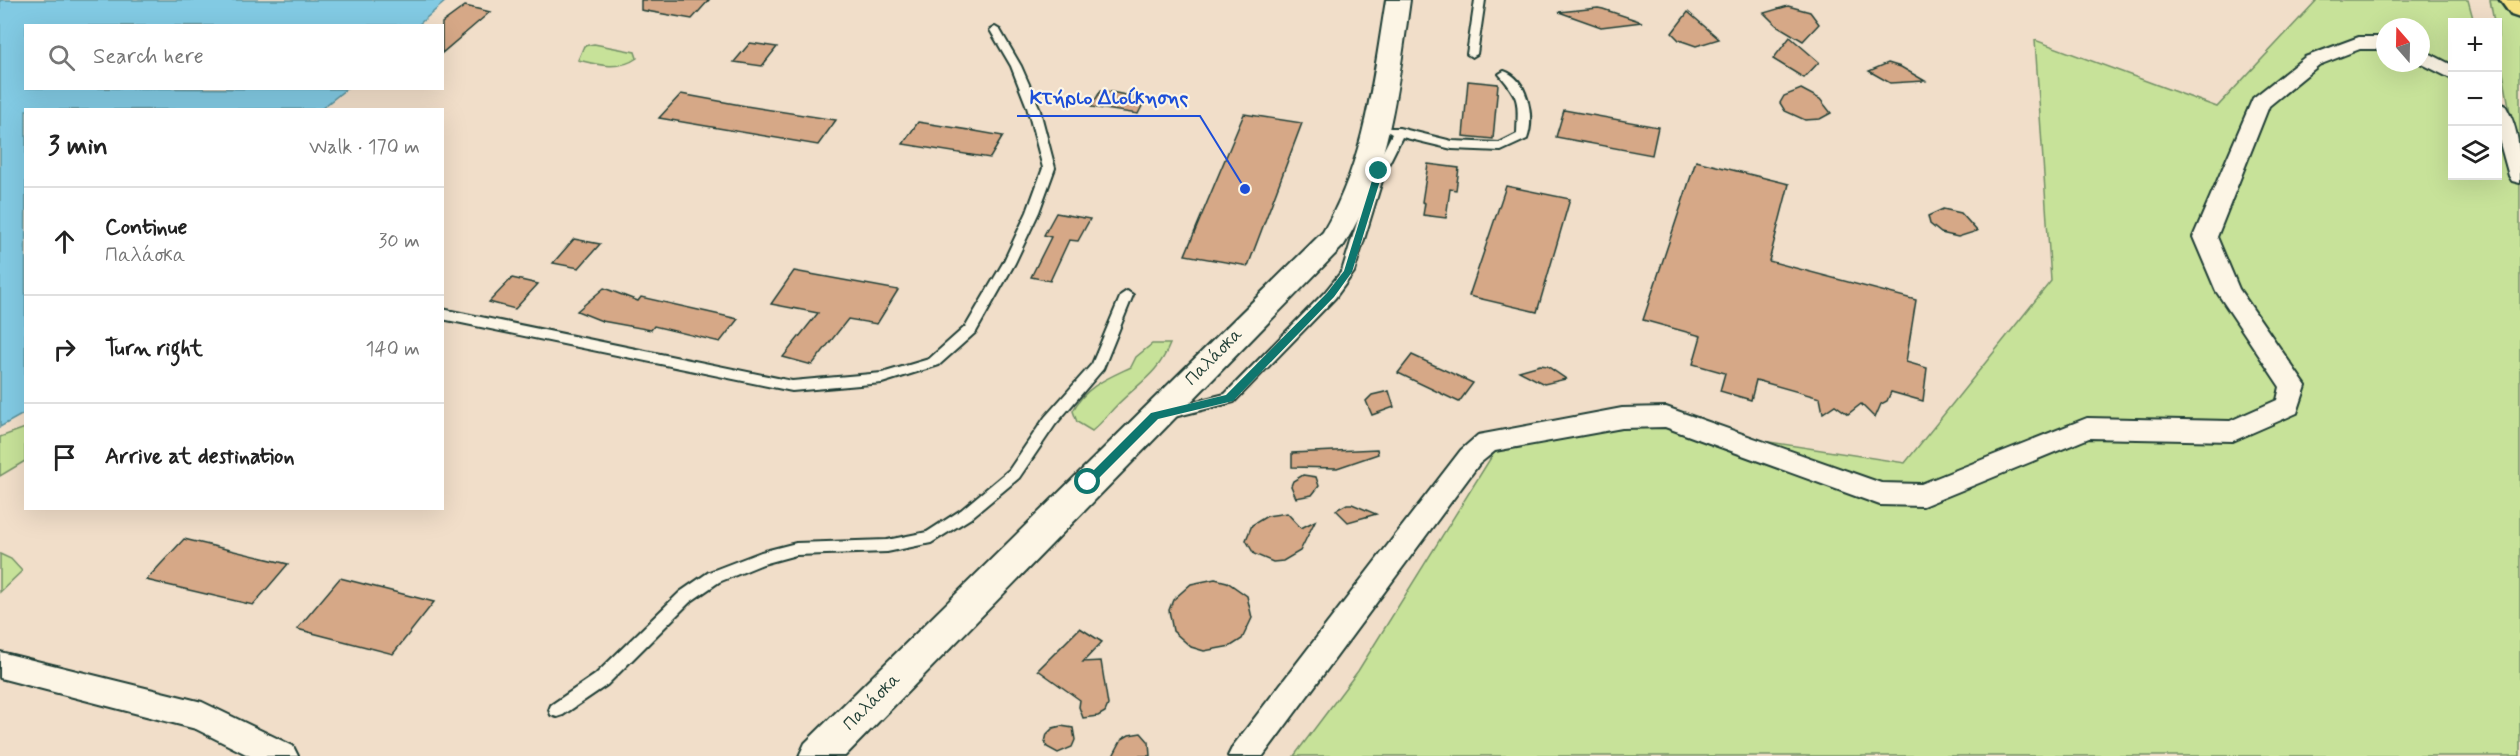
<!DOCTYPE html>
<html lang="en">
<head>
<meta charset="utf-8">
<style>
	:root { --surface:#fff; --page:#f6f6f6; --text:#222; --muted:#767676; --line:#e0e0e0 }
	body { margin:0; font-family:Mynerve,sans-serif; background:var(--page); color:var(--text) }
	.controls { position:absolute; right:18px; top:18px; display:grid; overflow:hidden; border-radius:0px; box-shadow:0 6px 24px #0002 }
	.controls button { width:54px; height:54px; display:grid; place-items:center; padding:0; border:0; border-bottom:2px solid var(--line); background:var(--surface); color:var(--text); font:30px sans-serif }
	.compass { position:absolute; left:2376px; top:18px; width:54px; height:54px; border-radius:50%; background:var(--surface); box-shadow:0 6px 24px #0002; rotate:340deg }
	.stop { position:absolute; width:18px; height:18px; margin:-14px; border:4px solid #0f766e; border-radius:50%; background:#fff }
	.stop.end { background:#0f766e; border-color:#fff; box-shadow:0 2px 6px #0008 }
	.list { margin:0; padding:0; list-style:none }
	h2 { display:flex; justify-content:space-between; align-items:center; height:78px; margin:0; padding:0 24px; font-size:26px }
	h2 small { font-size:20px; font-weight:400; color:var(--muted) }
	.list li { display:grid; grid-template-columns:39px 1fr auto; gap:18px; align-items:center; box-sizing:border-box; height:108px; padding:0 24px; border-top:2px solid var(--line) }
	.list b { display:block; font-size:22px; white-space:nowrap }
	.list p { margin:0; font-size:20px; white-space:nowrap; color:var(--muted) }
	.list em { font-size:20px; font-style:normal; color:var(--muted) }
	.icon { flex:none; width:33px; height:33px; fill:none; stroke:currentColor; stroke-width:2; stroke-linecap:round; stroke-linejoin:round }
	.map { position:relative; flex:none; width:2520px; height:756px; overflow:hidden }
	.search { position:absolute; background:var(--surface); box-shadow:0 6px 24px #0002; left:24px; top:24px; width:420px; height:66px; display:flex; align-items:center; gap:15px; box-sizing:border-box; padding:0 21px; border-radius:0px; color:var(--muted); font-size:22px }
	.panel { position:absolute; background:var(--surface); box-shadow:0 6px 24px #0002; left:24px; top:108px; width:420px; height:402px; border-radius:0px }
	.map>svg:first-child { display:block }
	.green { fill:#c7e299; stroke:#739066; stroke-width:1.5; fill-rule:evenodd }
	.water { fill:#82cae3; stroke:#5a929d; stroke-width:1.5 }
	.building { fill:#d6a887; stroke:#1f3d34; stroke-width:1.5 }
	.lines { fill:none; stroke-linecap:round; stroke-linejoin:round }
	.service-casing { stroke:#1f3d34; stroke-width:4 }
	.minor-casing { stroke:#1f3d34; stroke-width:4 }
	.tertiary-casing { stroke:#1f3d34; stroke-width:4 }
	.primary-casing { stroke:#1f3d34; stroke-width:5 }
	.service { fill:#fcf5e5; fill-rule:evenodd }
	.minor { fill:#fcf5e5; fill-rule:evenodd }
	.tertiary { fill:#fcf5e5; fill-rule:evenodd }
	.primary { fill:#f8e281; fill-rule:evenodd }
	.route { fill:#0f766e }
	.labels { text-anchor:middle; dominant-baseline:central; stroke-width:4.5; stroke-linejoin:round; paint-order:stroke }
	.street-label { font-size:18px; fill:#1f3d34; stroke:#fcf5e5 }
	.leader { fill:none; stroke:#1d4ed8; stroke-width:2 }
	.callout-dot { fill:#1d4ed8; stroke:#fcf5e5; stroke-width:2 }
	.callout-label { font-size:20px; text-anchor:middle; font-weight:bold; fill:#1d4ed8; stroke:#fcf5e5; stroke-width:4.5; stroke-linejoin:round; paint-order:stroke }
</style>
</head>
<body>
<div class="map">
<svg width="2520" height="756" viewBox="0 0 2520 756">
	<rect width="100%" height="100%" fill="#f1dec9"/>
	<filter id="ink" filterUnits="userSpaceOnUse"><feTurbulence type="fractalNoise" baseFrequency=".0167" numOctaves="2"/><feDisplacementMap in="SourceGraphic" scale="12" xChannelSelector="R" yChannelSelector="G"/><feConvolveMatrix kernelMatrix="1 2 1 2 8 2 1 2 1" color-interpolation-filters="sRGB"/></filter>
	<g filter="url(#ink)">
		<g class="green">
			<path d="M2317,0h151l6,22h-22v154h46v-68l22,67v581h-1226l64,-85 142,-228 159,-18 246,38 146,-182 -16,-241 182,67zM2385,27h36v36h-36z"/>
			<path d="M2490,0h30v170l-22,-126v-22h-4z"/>
			<path d="M594,44l41,8 2,6c-18,13 -39,7 -59,2l6,-14z"/>
			<path d="M1152,344h18c-12,30 -30,38 -52,60 -9,9 -15,18 -26,27l-15,-9 -4,-11c11,-24 35,-33 58,-44l5,-10z"/>
			<path d="M25,428v33l-25,15v-39z"/>
			<path d="M0,554l11,5 11,12 -22,21z"/>
		</g>
		<path class="water" d="M0,0h447l-29,25 -392,1v62l320,1 -25,20 -295,1 -1,303 -25,14z"/>
		<g class="building">
			<path d="M641,0h68l-17,19 -51,-9z"/>
			<path d="M465,6l25,6 -48,41v-30z"/>
			<path d="M1788,6l22,6 9,12 -16,17 -27,-16 -12,-12z"/>
			<path d="M1598,8l5,1 39,13 -41,5 -42,-15z"/>
			<path d="M1688,12l31,27 -23,7 -17,-6 -7,-7z"/>
			<path d="M1790,37l29,25 -15,16 -31,-19z"/>
			<path d="M750,43l27,4 -15,19 -28,-4z"/>
			<path d="M1888,63l13,4 24,14 -35,2 -21,-12z"/>
			<path d="M1468,81l30,3 -5,55 -30,-3z"/>
			<path d="M1801,89l19,10 11,14 -11,6 -15,1 -20,-9 -5,-8 4,-7z"/>
			<path d="M1101,90l25,5 20,3 -8,16 -47,-7z"/>
			<path d="M681,94l65,12 90,14 -18,25 -159,-27z"/>
			<path d="M1564,110l94,17 -6,28 -96,-18z"/>
			<path d="M1244,114l58,9 -54,143 -63,-11z"/>
			<path d="M918,122l51,8 34,6 -13,22 -87,-14z"/>
			<path d="M1696,161l93,23 -20,77 147,39 -10,62 21,6 -4,33 -32,-9 -4,9 -6,3 -6,14 -14,-14 -13,10 -13,-9 -12,8 -3,-15 -64,-18 -5,20 -31,-9 5,-18 -32,-9 8,-28 -58,-16z"/>
			<path d="M1428,164l31,4 -3,22 -6,-1 -4,29 -23,-3 2,-12 -3,-1z"/>
			<path d="M1506,186l64,13 -33,113 -68,-16z"/>
			<path d="M1943,209l18,4 16,18 -19,6 -17,-4 -11,-9 -2,-8z"/>
			<path d="M1056,213l34,6 -12,22 -9,-1 -19,41 -19,-4 20,-40 -7,-2z"/>
			<path d="M574,239l26,5 -21,24 -26,-5z"/>
			<path d="M794,271l104,19 -21,34 -29,-5 -36,46 -29,-8 35,-44 -47,-9z"/>
			<path d="M512,278l26,6 -23,25 -26,-7z"/>
			<path d="M604,288l34,13 3,-4 97,22 -18,23 -66,-16 -3,4 -49,-9 -25,-10z"/>
			<path d="M1412,355l61,28 -14,19 -61,-29z"/>
			<path d="M1540,365l7,1 19,13 -22,5 -25,-13z"/>
			<path d="M1389,391l5,16 -22,8 -6,-14 6,-6z"/>
			<path d="M1377,449l1,5 -41,14 -45,-1v-14z"/>
			<path d="M1303,475l13,2 3,9 -7,9 -16,3 -5,-12 2,-5z"/>
			<path d="M1347,504h5l24,10 -28,8 -12,-12z"/>
			<path d="M1287,513l14,15 14,-7 -15,30 -17,10 -10,1 -19,-8 -8,-14 6,-15 15,-9z"/>
			<path d="M184,539l104,25 -35,41 -107,-25z"/>
			<path d="M340,578l94,24 -41,52 -96,-25z"/>
			<path d="M1215,579l12,3 20,14 5,22 -10,21 -11,7 -27,5 -13,-4 -18,-16 -4,-21 4,-10 18,-16z"/>
			<path d="M1080,628l22,14 -19,20 18,-1 7,44 -3,7 -7,4 -15,2 -4,-11 1,-7 -42,-30z"/>
			<path d="M1061,726l12,2 2,12 -3,7 -14,6 -11,-6 -2,-5 2,-8 6,-6z"/>
			<path d="M1141,733l8,9 1,14h-37l9,-17 7,-4z"/>
		</g>
		<g class="lines">
			<g class="service-casing">
				<g id="service">
					<path d="M1475,0h10l-8,54 -5,3 -5,-3z"/>
					<path d="M995,27l5,3 21,36 18,41 16,61 -16,44 -24,51 -39,69 -37,33 -57,18 -90,8 -350,-72v-10l350,72 90,-8 47,-14 37,-33 37,-63 24,-51 16,-44 -16,-61 -16,-41 -21,-36z"/>
					<path d="M1504,71c24,8 31,46 23,68l-26,12 -49,-2 -50,-12 -17,34 -31,101 -19,26 -101,104 -68,17 -5,-1 -2,-4 2,-4 64,-16 100,-102 17,-21 31,-100 19,-37 -5,-3 2,-3h10l53,13 47,2 18,-9c1,-33 4,-34 -18,-60z"/>
					<path d="M1127,291l6,4 -30,74 -48,56 -36,53 -48,40 -40,25 -44,9 -91,3 -33,9 -44,18 -29,20 -83,83 -44,30 -6,2 -6,-2 -2,-5 2,-5 44,-30 85,-83 29,-20 52,-20 35,-9 91,-3 40,-8 34,-22 48,-40 36,-53 47,-53 29,-69z"/>
				</g>
			</g>
			<g class="minor-casing">
				<g id="minor">
					<path d="M2359,37h26v12h-25l-41,16 -50,41 -52,131 22,52 67,97 -9,27 -64,28 -144,-3 -166,68 -43,-1 -215,-78 -43,1 -127,23 -16,13 -216,292h-35l5,-10 228,-296 17,-15 144,-27 44,-1 215,76 40,1 166,-66 143,3 47,-21 3,-13 -64,-96 -23,-54 60,-139 52,-41z"/>
					<path d="M2421,49l31,16v14l-32,-16z"/>
					<path d="M2498,103l7,2c15,25 15,50 15,78l-8,-2 -3,-5 -11,-40z"/>
					<path d="M0,652l202,50 91,44 5,10h-48l-54,-27 -196,-51z"/>
				</g>
			</g>
			<g class="tertiary-casing">
				<path id="tertiary" d="M1386,0h24c-12,85 -20,170 -66,245l-499,511h-46l6,-13 518,-511c42,-71 50,-152 63,-232z"/>
			</g>
			<g class="primary-casing">
				<path id="primary" d="M2500,0h20v18l-9,-3z"/>
			</g>
			<use href="#service" class="service"/>
			<use href="#minor" class="minor"/>
			<use href="#tertiary" class="tertiary"/>
			<use href="#primary" class="primary"/>
		</g>
	</g>
	<path class="route" d="M1379,169l4,2 -31,101 -18,25 -101,104 -75,18 -66,66h-7v-6l66,-66 75,-18 101,-102 17,-22 31,-100z"/>
	<g class="labels">
		<g class="street-label">
			<text transform="translate(1214 357) rotate(-45)">Παλάσκα</text>
			<text transform="translate(872 702) rotate(-45)">Παλάσκα</text>
		</g>
	</g>
	<path class="leader" d="M1245 189L1200 116H1017"/>
	<circle class="callout-dot" cx="1245" cy="189" r="6"/>
	<g class="callout-label">
		<text x="1109" y="104">Κτήριο Διοίκησης</text>
	</g>
</svg>
<div class="controls">
<button>+</button>
<button>−</button>
<button><svg class="icon" aria-label="layers" viewBox="0 0 24 24"><path d="M12 4l9 5-9 5-9-5zM3 14l9 5 9-5"/></svg></button>
</div>
<svg class="compass" viewBox="-18 -18 36 36"><path d="M0-13l5 13h-10z" fill="#e53935"/><path d="M0 13l5-13h-10z" fill="#767676"/></svg>
<div class="stop" style="left:1088px;top:482px"></div>
<div class="stop end" style="left:1379px;top:171px"></div>
<div class="search"><svg class="icon" aria-label="search" viewBox="0 0 24 24"><circle cx="10" cy="10" r="6"/><path d="M15 15l6 6"/></svg>Search here</div>
<section class="panel">
<h2>3 min<small>Walk · 170 m</small></h2>
<ul class="list">
<li><svg class="icon" aria-label="ahead" viewBox="0 0 24 24"><path d="M12 20V5M6 11l6-6 6 6"/></svg><div><b>Continue</b><p>Παλάσκα</p></div><em>30 m</em></li>
<li><svg class="icon" aria-label="right" viewBox="0 0 24 24"><path d="M7 20v-9h11M14 6l5 5-5 5"/></svg><div><b>Turn right</b></div><em>140 m</em></li>
<li><svg class="icon" aria-label="arrive" viewBox="0 0 24 24"><path d="M6 21V4h12l-3 4 3 4H6"/></svg><div><b>Arrive at destination</b></div></li>
</ul>
</section>
</div>
</body>
</html>
